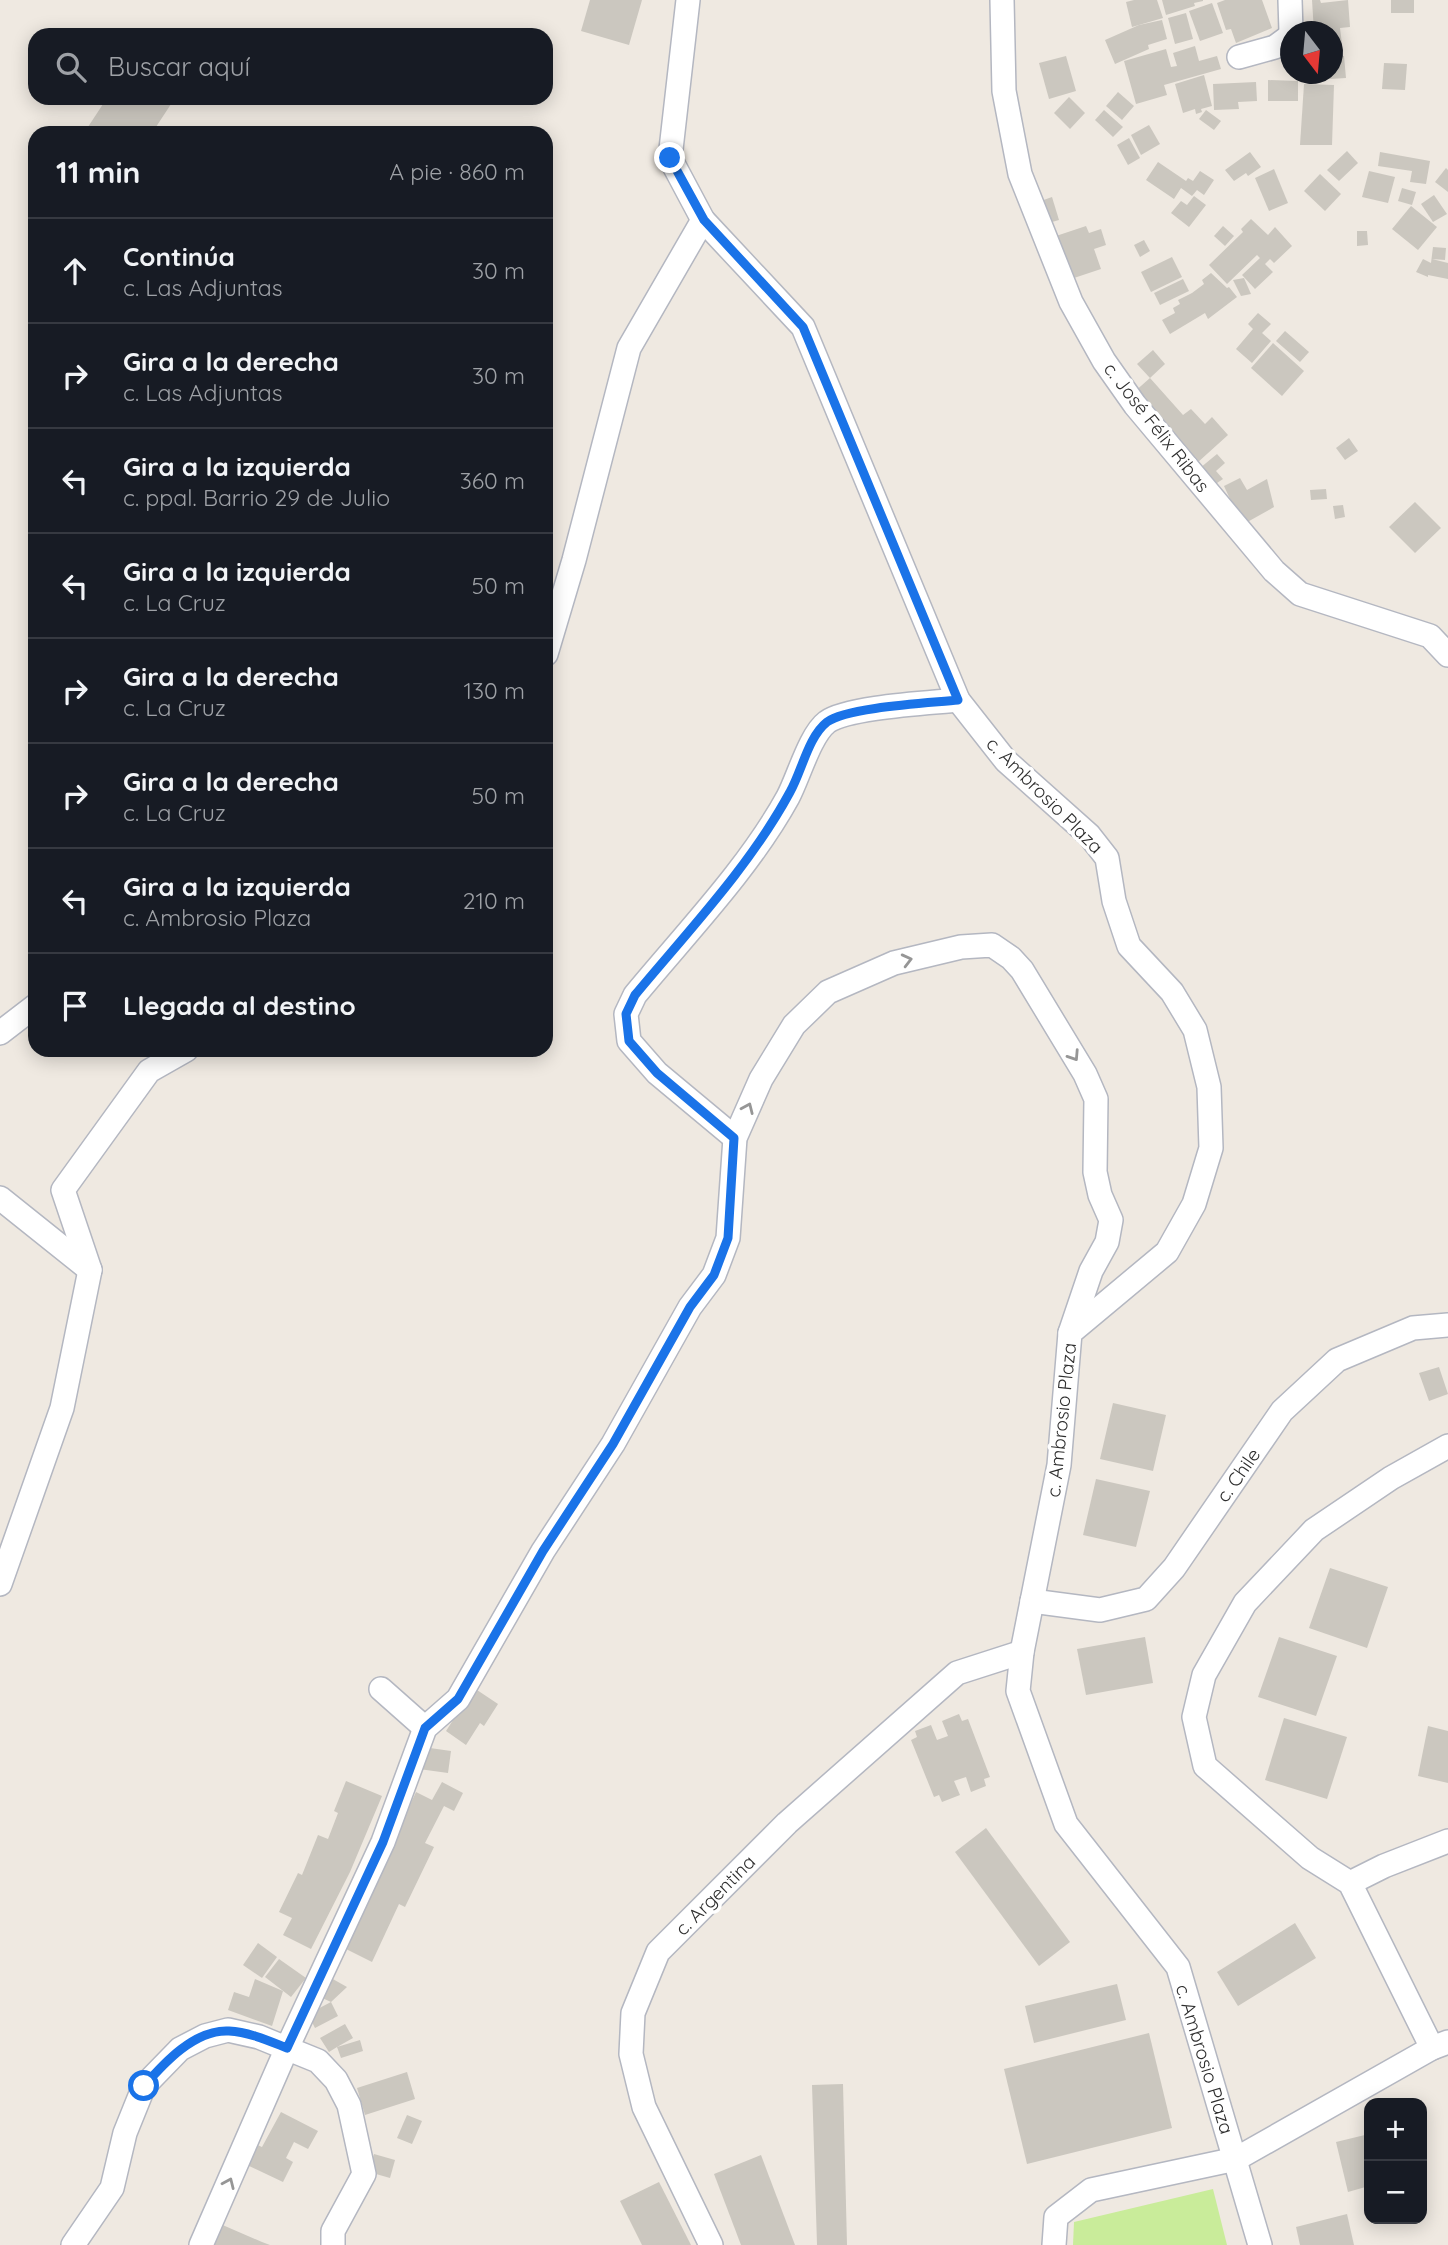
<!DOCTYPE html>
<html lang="es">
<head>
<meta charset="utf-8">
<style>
	:root { --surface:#171b24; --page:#242831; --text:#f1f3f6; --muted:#9ea1a6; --line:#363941 }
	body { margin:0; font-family:Quicksand,sans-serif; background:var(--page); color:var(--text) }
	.controls { position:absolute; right:21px; bottom:21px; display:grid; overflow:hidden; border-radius:14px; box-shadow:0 4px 18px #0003 }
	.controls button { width:63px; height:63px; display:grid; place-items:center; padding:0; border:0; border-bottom:2px solid var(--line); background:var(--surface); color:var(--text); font:35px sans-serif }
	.compass { position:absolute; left:1280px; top:21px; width:63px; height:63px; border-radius:50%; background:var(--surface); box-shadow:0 4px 18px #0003; rotate:164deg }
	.stop { position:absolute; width:21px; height:21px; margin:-16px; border:5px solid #1a73e8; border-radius:50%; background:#fff }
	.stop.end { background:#1a73e8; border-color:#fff; box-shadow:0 2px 7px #0008 }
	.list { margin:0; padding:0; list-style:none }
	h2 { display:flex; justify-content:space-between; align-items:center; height:91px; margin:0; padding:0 28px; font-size:30px }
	h2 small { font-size:23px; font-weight:400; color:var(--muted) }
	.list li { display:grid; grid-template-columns:46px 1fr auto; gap:21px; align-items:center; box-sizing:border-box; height:105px; padding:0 28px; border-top:2px solid var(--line) }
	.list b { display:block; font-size:26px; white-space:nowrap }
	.list p { margin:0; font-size:23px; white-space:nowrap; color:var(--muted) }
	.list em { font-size:23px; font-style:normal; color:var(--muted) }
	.icon { flex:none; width:38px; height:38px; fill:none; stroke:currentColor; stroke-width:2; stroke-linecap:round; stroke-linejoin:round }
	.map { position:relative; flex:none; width:1448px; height:2245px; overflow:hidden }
	.search { position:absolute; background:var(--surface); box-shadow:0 4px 18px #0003; left:28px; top:28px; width:525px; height:77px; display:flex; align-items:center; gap:18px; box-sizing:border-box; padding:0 24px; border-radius:21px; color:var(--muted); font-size:26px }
	.panel { position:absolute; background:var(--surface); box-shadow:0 4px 18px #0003; left:28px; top:126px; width:525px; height:931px; border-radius:21px }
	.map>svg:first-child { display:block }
	.pitch { fill:#c9ec9a }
	.building { fill:#cbc7bf }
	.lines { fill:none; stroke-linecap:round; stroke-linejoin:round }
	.minor-casing { stroke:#b4b7c1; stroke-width:26 }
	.minor { stroke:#fff; stroke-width:23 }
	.oneway { stroke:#969696 }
	.route { stroke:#1a73e8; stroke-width:9 }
	.labels { text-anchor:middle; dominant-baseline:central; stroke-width:7; stroke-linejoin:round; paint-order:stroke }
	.street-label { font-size:19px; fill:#2e2e2e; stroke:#fff }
</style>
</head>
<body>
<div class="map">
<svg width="1448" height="2245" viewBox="0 0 1448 2245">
	<rect width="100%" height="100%" fill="#efe9e1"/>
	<path class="pitch" d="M1213,2189l14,56h-154l1,-23z"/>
	<g class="building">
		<path d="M590,0h52l-13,45 -48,-14z"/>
		<path d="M1134,0h23l6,18 -31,9 -6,-25z"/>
		<path d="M1162,0h41v1l-9,2 1,3 -29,9z"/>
		<path d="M1225,0h37l10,28 -36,15 -5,-14 -5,1 -9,-27z"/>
		<path d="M1312,0h8l1,3 27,-3 2,27 -10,1 3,24 -10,1v-21h-19z"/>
		<rect x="1391" y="0" width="23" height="13"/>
		<path d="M1212,3l11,30 -23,8 -11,-30z"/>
		<path d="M1186,13l7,26 -18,5 -7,-26z"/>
		<path d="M1162,20l5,19 -19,6 1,4 -34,15 -10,-24 34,-15z"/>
		<path d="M1195,46l4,15 18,-5 4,13 -57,16 3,10 -31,9 -12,-43 42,-12 5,18 6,-1 -4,-13z"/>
		<path d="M1066,56l10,35 -27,8 -10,-36z"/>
		<path d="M1344,56l2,22 -33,2v-6h20v-17z"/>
		<path d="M1384,63l23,1 -2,26 -23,-1z"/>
		<path d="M1204,75l8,31 -11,3 1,3 -6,2 -1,-5 -12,4 -8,-29z"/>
		<path d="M1268,80l30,1v20h-30z"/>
		<path d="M1256,82l1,19 -19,1 1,7 -25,1 -1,-26z"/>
		<path d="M1304,84l30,1 -2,60h-32z"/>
		<path d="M1118,92l16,14 -12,14 -16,-14z"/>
		<path d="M1069,97l16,16 -15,16 -16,-16z"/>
		<path d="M107,98h68l-23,35h-68z"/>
		<path d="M1104,110l19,17 -10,10 -18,-17z"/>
		<path d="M1206,110l15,11 -7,9 -15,-11z"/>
		<path d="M1149,125l11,19 -19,11 -10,-20z"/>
		<path d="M1129,138l11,20 -12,7 -11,-20z"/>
		<path d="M1347,151l11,12 -19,18 -12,-11z"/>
		<path d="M1250,152l11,15 -13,9 -2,-3 -12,8 -9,-11z"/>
		<path d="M1380,152l50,9 -4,23 -16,-2 2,-11 -34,-5z"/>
		<path d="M1158,162l28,19 2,-3 5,3 7,-10 14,9 -10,15 -7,-5 -5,6 -11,-8 -7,11 -28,-19z"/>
		<path d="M1446,168l2,2v22l-13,-10z"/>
		<path d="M1274,169l14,34 -19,8 -14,-33z"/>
		<path d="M1369,171l26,6 -7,26 -26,-6z"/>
		<path d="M1320,174l21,20 -16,17 -21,-20z"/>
		<path d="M1402,188l14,4 -4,13 -14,-4z"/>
		<path d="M1434,195l13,19 -14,8 -12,-18z"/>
		<path d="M1194,196l12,9 -17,22 -18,-14 10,-12 6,4z"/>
		<path d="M1052,197l7,23 -14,4 -7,-22z"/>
		<path d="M1411,206l26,21 -19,23 -26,-21z"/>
		<path d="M1251,219l17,16 7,-8 17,19 -18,17 -4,-4 -5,5 8,8 -18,17 -13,-14 18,-17 -3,-3 -30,29 -18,-19 34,-33 -2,-3z"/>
		<path d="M1086,226l3,7 12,-4 5,16 -12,4 7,20 -30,10 -15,-43z"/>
		<path d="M1223,226l11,10 -9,10 -11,-10z"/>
		<path d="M1357,231h10l1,14 -11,1z"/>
		<path d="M1144,240l6,11 -10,6 -6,-12z"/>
		<path d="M1433,247l13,1 -1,12 -13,-1 16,4v16l-20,-4v2l-12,-5 7,-13 8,4z"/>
		<path d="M1172,257l10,20 -31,15 -10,-20z"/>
		<path d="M1211,273l16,15 2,-1 8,10 -29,22 -3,-6 -35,21 -8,-14 13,-7 -2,-5 7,-4 -2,-4 14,-7 12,-9 -2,-4z"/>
		<path d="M1244,278l7,16 -10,2 -8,-16z"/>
		<path d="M1183,279l6,12 -29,14 -6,-12z"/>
		<path d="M1258,313l13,11 -9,9 9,8 -19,22 -16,-14 17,-20 -5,-5z"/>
		<path d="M1285,331l24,21 -9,10 -24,-21z"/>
		<path d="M1273,343l31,28 -22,25 -31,-28z"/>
		<path d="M1153,350l12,14 -15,14 -13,-14z"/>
		<path d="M1150,378l33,37 8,-6 14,15 7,-7 16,18 -31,28 -64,-70z"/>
		<path d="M1349,438l9,13 -13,9 -9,-12z"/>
		<path d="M1217,454l8,9 -9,8 7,8 -9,6 -14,-17z"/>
		<path d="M1240,478l7,12 20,-11 7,28 -32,18 -18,-39z"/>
		<path d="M1326,489l1,10 -16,1 -1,-10z"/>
		<path d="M1415,502l26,26 -26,25 -26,-26z"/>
		<path d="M1343,505l2,12 -10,2 -2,-13z"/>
		<path d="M1439,1367l9,27 -19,7 -10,-28z"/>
		<path d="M1113,1403l53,12 -13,56 -53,-12z"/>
		<path d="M1096,1479l54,12 -14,56 -53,-12z"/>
		<path d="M1330,1568l58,19 -21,61 -58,-20z"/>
		<path d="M1145,1637l8,46 -67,12 -9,-46z"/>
		<path d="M1279,1637l58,19 -21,60 -58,-19z"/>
		<path d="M474,1688l24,16 -14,22 -4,-3 -14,22 -20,-14z"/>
		<path d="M959,1714l3,7 6,-2 22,58 -6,2 2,7 -15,6 -5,-15 -12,4 6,14 -18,7 -3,-7 -5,2 -23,-57 6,-3 -2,-6 16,-6 6,15 11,-4 -6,-15z"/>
		<path d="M1284,1718l63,19 -20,62 -62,-19z"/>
		<path d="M1428,1726l20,5v52l-30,-7z"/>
		<path d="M430,1748l21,3 -3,22 -29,-4z"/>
		<path d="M346,1781l36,15 -32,76 -39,77 -28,-14 9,-17 -13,-6 19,-39 4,2 16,-40 10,4 10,-26 -4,-2z"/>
		<path d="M442,1782l21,11 -9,18 -10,-5 -19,37 9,4 -29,60 -6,-3 -27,58 -28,-14 72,-156 16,8z"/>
		<path d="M986,1828l84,114 -31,24 -84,-114z"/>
		<path d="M1295,1923l21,35 -78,48 -21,-34z"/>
		<path d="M258,1943l19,14 -15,21 -19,-13z"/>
		<path d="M279,1959l27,19 -15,19 -26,-20z"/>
		<path d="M331,1978l16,9 -16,15 7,14 -23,12 -7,-14 23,-12 -11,-5z"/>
		<path d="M255,1979l28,12 -11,35 -44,-16 6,-18 15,5z"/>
		<path d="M1117,1984l9,36 -92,23 -9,-37z"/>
		<path d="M345,2024l8,14 -16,9 23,-7 3,11 -22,7 -4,-11 -8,5 -9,-14z"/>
		<path d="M1149,2033l23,95 -145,36 -23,-95z"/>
		<path d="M407,2072l8,27 -50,16 -8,-27z"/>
		<path d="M843,2084l4,161h-30l-5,-160z"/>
		<path d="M281,2112l37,19 -10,18 -14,-7 -8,16 7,4 -10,20 -38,-18 10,-20 7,3z"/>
		<path d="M407,2115l15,6 -10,23 -15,-6z"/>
		<path d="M1369,2134v52l-21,6 -12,-50z"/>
		<path d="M374,2154l21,6 -5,18 -21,-6z"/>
		<path d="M761,2155l34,90h-54l-27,-71z"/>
		<path d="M659,2182l32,63h-49l-22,-44z"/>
		<path d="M1347,2214l7,31h-54l-4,-18z"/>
		<path d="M218,2223l44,19 8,3h-61z"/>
	</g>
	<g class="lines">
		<g class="minor-casing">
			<g id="minor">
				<path d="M688,0l-18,158 33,62 100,107 155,373 48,61 83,74 18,23 7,43 15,45 43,46 23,38 14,57 2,61 -17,56 -27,48 -97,81 -11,132 -37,187 -4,39 48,133 112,143 82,278"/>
				<path d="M1002,0l2,91 16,83 51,128 33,59 31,44 139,166 26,23 130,42 18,19"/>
				<path d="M1290,0l1,32"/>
				<path d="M1239,57l36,-10 15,-11"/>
				<path d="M546,654l28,-94 55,-212 74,-128"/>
				<path d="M0,1033l35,-27"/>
				<path d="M735,1138l-78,-65 -28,-32 -3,-27 9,-19c52,-63 114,-127 153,-198 11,-21 22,-62 39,-75 21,-15 103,-19 131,-22"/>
				<path d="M0,1198l90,72"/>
				<path d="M0,1584l62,-176 28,-138 -27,-80 86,-119 37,-21"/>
				<path d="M1032,1601l68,9 46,-11 28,-31 108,-157 55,-51 76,-32 35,-3"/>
				<path d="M381,1689l44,39"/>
				<path d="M1350,1883l34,-17 64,-25"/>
				<path d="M1432,2048l-82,-165 -40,-25 -105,-92 -11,-49 10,-42 41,-72 69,-73 77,-52 57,-32"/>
				<path d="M73,2245l39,-57 13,-55 19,-47 36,-37 25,-13 23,-6 31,7 59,24 18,19 13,25 15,69 -31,57v14"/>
				<path d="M201,2245l86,-197 96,-206 42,-114 33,-29 85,-148 70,-107 77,-137 24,-32 14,-37 7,-100 26,-59 33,-54 34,-33 66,-29 67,-16 31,-2 19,13 11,12 63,104 11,25 -1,73 5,23 11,25 -4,22 -16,29 -21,62"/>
				<path d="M711,2245l-67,-138 -13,-53 2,-41 25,-61 129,-129 170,-150 65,-21"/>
				<path d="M1054,2245l2,-28 35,-27 145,-31 196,-111 16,-6"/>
			</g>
		</g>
		<use href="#minor" class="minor"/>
	</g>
	<defs><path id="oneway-chevron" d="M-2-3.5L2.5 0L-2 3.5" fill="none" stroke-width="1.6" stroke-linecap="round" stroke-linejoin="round" transform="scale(1.75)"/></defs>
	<g class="oneway">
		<use href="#oneway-chevron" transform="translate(907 960) rotate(-14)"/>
		<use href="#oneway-chevron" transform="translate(1074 1056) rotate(57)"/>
		<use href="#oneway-chevron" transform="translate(748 1108) rotate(-66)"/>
		<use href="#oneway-chevron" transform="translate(229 2183) rotate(-66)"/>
	</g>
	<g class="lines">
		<path class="route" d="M144,2086c20,-23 51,-57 85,-55 20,1 40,10 58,17l96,-206 42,-114 33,-29 85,-148 70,-107 77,-137 24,-32 14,-37 6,-100 -77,-65 -28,-32 -3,-27 9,-19c54,-65 115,-129 155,-203 12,-21 18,-55 37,-70 20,-15 103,-19 131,-22l-155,-373 -99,-107 -34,-62"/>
	</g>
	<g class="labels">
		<g class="street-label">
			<text transform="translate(1157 427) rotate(52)">c. José Félix Ribas</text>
			<text transform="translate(1045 795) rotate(45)">c. Ambrosio Plaza</text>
			<text transform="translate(1061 1420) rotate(-84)">c. Ambrosio Plaza</text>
			<text transform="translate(1238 1475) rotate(-55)">c. Chile</text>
			<text transform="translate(715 1895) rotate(-45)">c. Argentina</text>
			<text transform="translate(1205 2059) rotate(73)">c. Ambrosio Plaza</text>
		</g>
	</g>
</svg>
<div class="controls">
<button>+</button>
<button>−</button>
</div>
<svg class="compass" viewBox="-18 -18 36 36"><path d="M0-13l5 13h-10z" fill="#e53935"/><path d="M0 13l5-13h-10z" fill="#9ea1a6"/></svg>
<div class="stop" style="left:144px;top:2086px"></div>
<div class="stop end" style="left:670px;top:158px"></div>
<div class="search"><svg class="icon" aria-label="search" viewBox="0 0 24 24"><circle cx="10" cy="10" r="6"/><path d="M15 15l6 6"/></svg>Buscar aquí</div>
<section class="panel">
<h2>11 min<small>A pie · 860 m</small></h2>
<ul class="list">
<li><svg class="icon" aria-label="ahead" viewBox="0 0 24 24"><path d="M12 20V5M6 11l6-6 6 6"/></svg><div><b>Continúa</b><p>c. Las Adjuntas</p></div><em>30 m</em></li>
<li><svg class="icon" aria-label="right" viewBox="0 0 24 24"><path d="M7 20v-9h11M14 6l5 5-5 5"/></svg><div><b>Gira a la derecha</b><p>c. Las Adjuntas</p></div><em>30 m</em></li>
<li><svg class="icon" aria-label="left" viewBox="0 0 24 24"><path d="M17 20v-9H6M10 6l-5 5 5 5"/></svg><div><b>Gira a la izquierda</b><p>c. ppal. Barrio 29 de Julio</p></div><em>360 m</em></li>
<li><svg class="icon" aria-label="left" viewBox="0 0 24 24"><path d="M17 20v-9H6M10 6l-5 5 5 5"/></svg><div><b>Gira a la izquierda</b><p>c. La Cruz</p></div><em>50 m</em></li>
<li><svg class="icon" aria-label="right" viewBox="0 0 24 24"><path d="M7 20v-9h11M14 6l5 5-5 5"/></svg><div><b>Gira a la derecha</b><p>c. La Cruz</p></div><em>130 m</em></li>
<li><svg class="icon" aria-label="right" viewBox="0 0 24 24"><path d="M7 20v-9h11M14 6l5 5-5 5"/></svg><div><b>Gira a la derecha</b><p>c. La Cruz</p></div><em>50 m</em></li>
<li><svg class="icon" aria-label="left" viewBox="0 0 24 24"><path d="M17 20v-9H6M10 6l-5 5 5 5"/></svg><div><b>Gira a la izquierda</b><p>c. Ambrosio Plaza</p></div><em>210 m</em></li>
<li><svg class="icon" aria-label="arrive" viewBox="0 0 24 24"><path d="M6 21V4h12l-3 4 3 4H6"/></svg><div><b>Llegada al destino</b></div></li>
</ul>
</section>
</div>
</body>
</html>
